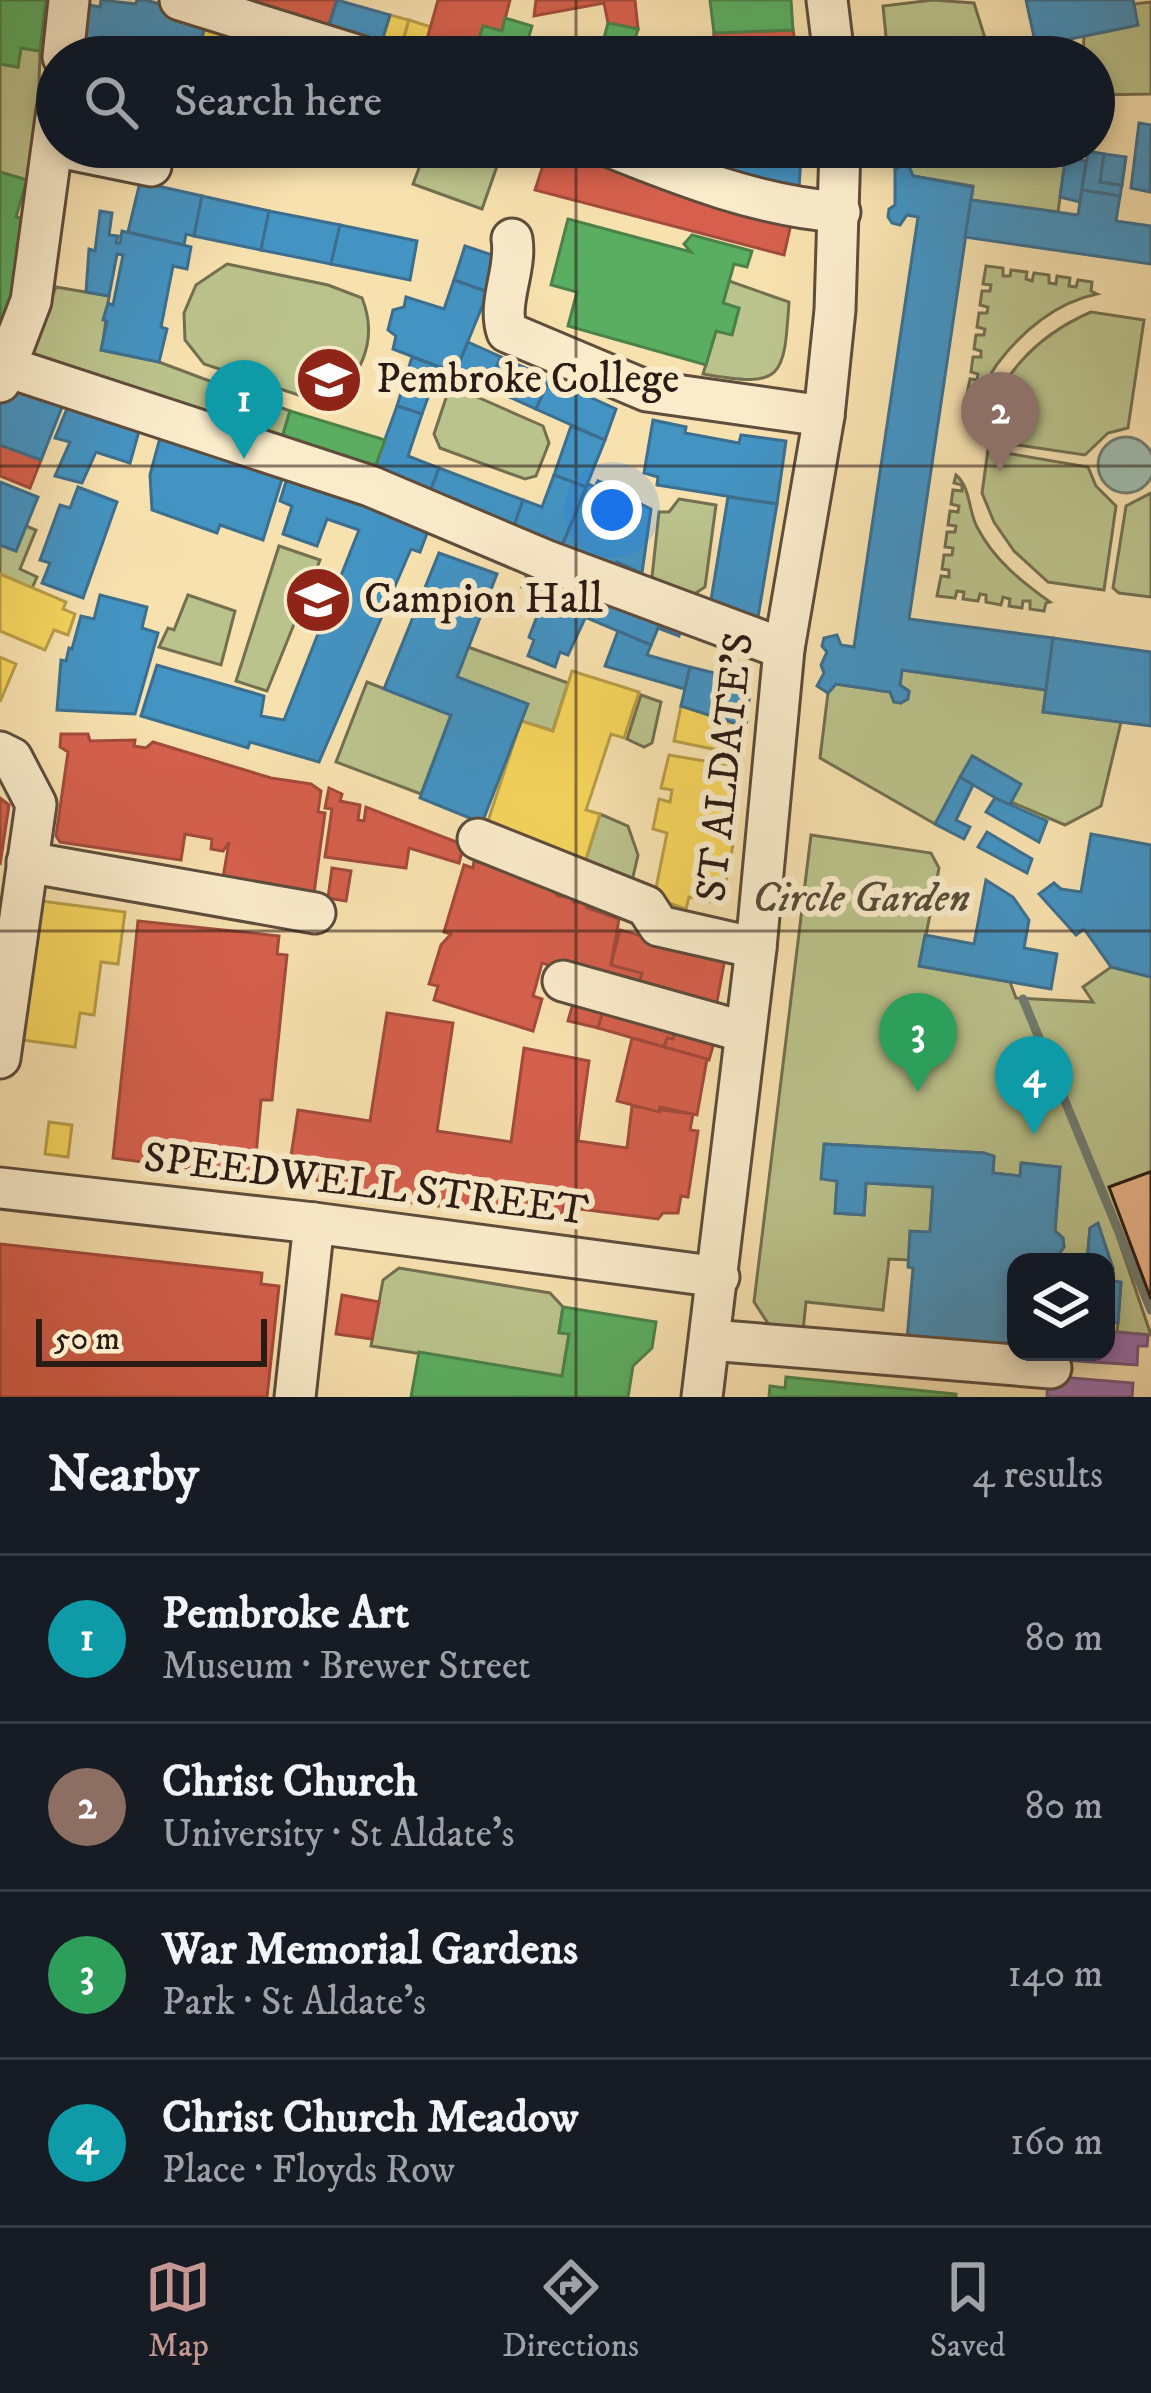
<!DOCTYPE html>
<html lang="en">
<head>
<meta charset="utf-8">
<style>
	:root { --surface:#171b24; --page:#242831; --text:#f1f3f6; --muted:#9ea1a6; --line:#363941; --accent:#c59692 }
	body { margin:0; font-family:"IM FELL DW Pica",serif; background:var(--page); color:var(--text) }
	.controls { position:absolute; right:36px; bottom:36px; display:grid; overflow:hidden; border-radius:24px; box-shadow:0 6px 18px #0003 }
	.controls button { width:108px; height:108px; display:grid; place-items:center; padding:0; border:0; border-bottom:3px solid var(--line); background:var(--surface); color:var(--text); font:60px sans-serif }
	.scale { position:absolute; left:36px; bottom:30px; width:231px; box-sizing:border-box; padding-left:12px; border:6px solid #2b1b15; border-top:0; font-size:33px; line-height:42px; white-space:nowrap; color:#2b1b15; -webkit-text-stroke:9px #faeccb; paint-order:stroke }
	.you { position:absolute; left:612px; top:510px; width:42px; height:42px; margin:-30px; border:9px solid #fff; border-radius:50%; background:#1a73e8; box-shadow:0 0 0 18px #1a73e833 }
	.badge { display:grid; place-items:center; width:78px; height:78px; border-radius:50%; background:var(--accent); color:#fff; font-size:39px; font-weight:700 }
	.pin { position:absolute; translate:-50% -99px; filter:drop-shadow(0 3px 6px #0008) }
	.pin::after { content:''; position:absolute; top:63px; width:42px; height:36px; background:inherit; clip-path:polygon(0 0,100% 0,50% 100%) }
	.list { margin:0; padding:0; list-style:none }
	h2 { display:flex; justify-content:space-between; align-items:center; height:156px; margin:0; padding:0 48px; font-size:51px }
	h2 small { font-size:39px; font-weight:400; color:var(--muted) }
	.list li { display:grid; grid-template-columns:78px 1fr auto; gap:36px; align-items:center; box-sizing:border-box; height:168px; padding:0 48px; border-top:3px solid var(--line) }
	.list b { display:block; font-size:45px; white-space:nowrap }
	.list p { margin:0; font-size:39px; white-space:nowrap; color:var(--muted) }
	.list em { font-size:39px; font-style:normal; color:var(--muted) }
	.icon { flex:none; width:66px; height:66px; fill:none; stroke:currentColor; stroke-width:2; stroke-linecap:round; stroke-linejoin:round }
	.map { position:relative; flex:none; width:1151px; height:1397px; overflow:hidden }
	.search { position:absolute; background:var(--surface); box-shadow:0 6px 18px #0003; left:36px; right:36px; top:36px; height:132px; display:flex; align-items:center; gap:30px; box-sizing:border-box; padding:0 42px; border-radius:66px; color:var(--muted); font-size:45px }
	.sheet { height:828px; background:var(--surface) }
	nav { display:flex; justify-content:space-around; align-items:center; box-sizing:border-box; height:168px; border-top:3px solid var(--line); background:var(--surface); font-size:33px; color:var(--muted) }
	nav a { display:grid; justify-items:center; gap:6px }
	nav .on { color:var(--accent) }
	.map>svg:first-child { display:block }
	.green { fill:#bbc38c; stroke:#736f50; stroke-width:3 }
	.water { fill:#9ebcb0; stroke:#707c72; stroke-width:3 }
	.homes { fill:#f6d55c; stroke:#b99d47; stroke-width:3 }
	.shops { fill:#d6604d; stroke:#a34b3c; stroke-width:3 }
	.offices { fill:#9970ab; stroke:#78567e; stroke-width:3 }
	.schools { fill:#4393c3; stroke:#3c6f8f; stroke-width:3 }
	.public { fill:#5aae61; stroke:#4c824a; stroke-width:3 }
	.lines { fill:none; stroke-linecap:round; stroke-linejoin:round }
	.stream { stroke:#707c72; stroke-width:9 }
	.building { fill:#ebb589; stroke:#2b1b15; stroke-width:3 }
	.minor-casing { stroke:#5e4c3c; stroke-width:45 }
	.minor { stroke:#faeccb; stroke-width:39 }
	.grid { fill:none; stroke:#2b1b15; stroke-width:3; stroke-opacity:0.55 }
	.labels { text-anchor:middle; dominant-baseline:central; stroke-width:12; stroke-linejoin:round; paint-order:stroke }
	.poi-label { font-size:42px; fill:#2b1b15; stroke:#faeccb; text-anchor:start }
	.street-label { font-size:42px; fill:#2b1b15; stroke:#faeccb }
	.park-label { font-size:42px; font-style:italic; fill:#564d39; stroke:#faeccb }
</style>
</head>
<body>
<div class="map">
<svg width="1151" height="1397" viewBox="0 0 1151 1397">
	<rect width="100%" height="100%" fill="#f7e1af"/>
	<filter id="stains"><feTurbulence type="fractalNoise" baseFrequency=".00167" numOctaves="4"/><feColorMatrix values="0 0 0 0 .2 0 0 0 0 .09 0 0 0 0 .02 0 0 0 .5 -.17"/></filter>
	<radialGradient id="worn" r=".72"><stop offset=".6" stop-color="#630" stop-opacity="0"/><stop offset="1" stop-color="#630" stop-opacity=".3"/></radialGradient>
	<g class="green">
		<path d="M933,0l41,3 11,35 17,19h-114l-5,-51z"/>
		<path d="M1151,2v92l-57,1v-38h-11l1,-21 53,-11 -3,-21z"/>
		<path d="M21,48l19,3 -4,132 -36,-11v-108l18,3z"/>
		<path d="M427,147h39l20,7 3,-7 13,5 -20,57 -69,-25z"/>
		<path d="M894,147h173l-9,65 -87,-12 2,-14 -60,-10 -5,-10 -13,4z"/>
		<path d="M227,264l101,21 34,13c17,42 -1,84 -39,105l-119,-39 -19,-24 -1,-27 12,-28z"/>
		<path d="M986,266l17,2v8h7l1,-6 16,2 -1,7 6,2 2,-8 15,2v8l7,1 1,-8 13,2 -1,8 7,1 2,-7 14,2 -1,9 6,3c-40,8 -75,37 -99,69 -12,15 -14,36 -33,44l1,-6h9v-6l-8,-1 3,-15 7,1 1,-6 -7,-2 2,-15h8v-6l-7,-2 2,-14h8l1,-6 -8,-2 2,-14h8l1,-6 -8,-2 2,-14h8l1,-6 -8,-1z"/>
		<path d="M729,281l60,21c-5,77 -6,86 -86,72l13,-43 16,3 7,-25 -16,-6z"/>
		<path d="M56,287l53,9 -7,54 57,12 131,49 -11,37 -253,-87z"/>
		<path d="M1091,312l53,8 -16,108 -20,5 -23,22 -95,-14c-3,-60 50,-107 101,-129z"/>
		<path d="M459,389l84,37 6,17 -13,33 -11,3 -85,-31 -6,-14 13,-39z"/>
		<path d="M988,450l100,17 8,19 20,20 -12,84 -56,-8 -34,-31 -20,-29 -12,-29z"/>
		<path d="M956,475c15,13 12,35 21,52 17,33 44,54 73,75l-4,1 -2,8 -14,-2v-8h-7l-1,7 -13,-2 1,-7 -7,-2 -2,8 -15,-3v-7l-6,-1 -2,7 -15,-2 1,-7 -7,-1 -2,7 -18,-2 4,-20 8,1v-7l-7,-1 2,-14h8l1,-7 -8,-1 2,-15h8l1,-6 -8,-1 2,-14 8,1 1,-6 -8,-2 2,-14 9,1v-6l-8,-2z"/>
		<path d="M1151,493v104l-32,-4 -6,-5 13,-82z"/>
		<path d="M679,499l37,6 -11,82 -15,10 -38,-20 7,-65h10z"/>
		<path d="M26,526l10,4 -16,39 17,8 -5,11 -32,-14v-29l16,6z"/>
		<path d="M279,546l41,14 -53,131 -31,-10z"/>
		<path d="M188,595l47,16 -14,54 -62,-18 9,-19 6,2z"/>
		<path d="M468,647l100,36 -15,48 -32,-10 6,-17 -70,-27z"/>
		<path d="M902,670l144,20 -3,22 78,10 -20,84 -36,19 -54,-23 9,-18 -47,-28 -38,68 -115,-66 8,-65 8,-9 54,8 4,10 7,1 8,-11 -9,-7z"/>
		<path d="M367,682l84,33 -30,79 -85,-32z"/>
		<path d="M641,695l20,7 -9,41 -8,4 -17,-8z"/>
		<path d="M600,814l28,12 10,29 -6,26 -48,-16z"/>
		<path d="M811,835l120,18 8,15 -19,98 90,16 6,16 77,4 -10,-15 28,-20 40,10v333l-47,-113 47,138 -34,-3 4,-49 -15,-3v-8l7,-4 -15,-44 -8,4 -3,34h-34l11,-15 -1,-9 -8,-7 5,-64 -38,-4 -2,13 -27,-3 1,-16 -10,-4 -159,-9 -3,34 15,3 -2,32 29,2 2,-32 67,4 -3,45 -21,28 -20,-1 -6,51 -77,-8 -3,29 -32,-3 -17,-26z"/>
		<path d="M399,1268l151,25 13,14 -4,25 10,2 -7,42 -191,-30 12,-66z"/>
	</g>
	<circle class="water" cx="1126" cy="465" r="28"/>
	<g class="homes">
		<path d="M390,15l19,5 -9,31 -19,-7z"/>
		<path d="M208,19l35,11 -9,27h-39z"/>
		<path d="M409,20l22,7 -9,30 -22,-6z"/>
		<path d="M243,30l25,9 -6,18h-28z"/>
		<path d="M466,147h66l-6,14 -37,-14 -2,8z"/>
		<path d="M0,574l66,28 -3,7 12,5 -7,21 -14,-5 -9,20 -45,-19z"/>
		<path d="M0,657l16,7 -16,38z"/>
		<path d="M572,671l67,21 -15,46 -13,-4 -21,64 -4,12 14,4 -16,51 -100,-32 37,-112 32,10z"/>
		<path d="M681,706l65,21 -4,28 -68,-14z"/>
		<path d="M669,755l71,12 -14,76 7,1 -11,60 -33,-7 -3,12 -32,-11 13,-65 -14,-4 6,-30 11,3 2,-12 -11,-2z"/>
		<path d="M34,900l91,12 -7,52 -17,-2 -7,53 -14,-2 -5,34 -53,-7z"/>
		<path d="M49,1122l23,3 -4,32 -23,-3z"/>
	</g>
	<g class="shops">
		<path d="M236,0h101l-9,28z"/>
		<path d="M438,0h72l-8,31 -19,-5 -10,31h-51z"/>
		<path d="M536,0h99l3,29 -30,-6 -4,-20 -70,13z"/>
		<path d="M793,30l4,23 -84,-2 1,-18z"/>
		<path d="M743,52l54,1v4h-55z"/>
		<path d="M549,147h32l-3,8 55,20 158,49 -7,31 -249,-65z"/>
		<path d="M0,445l41,15 -11,28 -30,-12z"/>
		<path d="M61,734h27l2,7 45,-1 -1,6 12,2 7,-6 118,36 40,6 10,7 -3,21 7,1 -11,80 -5,3 -86,-18 6,-36 -6,9 -12,-2 1,-10 -27,-5 -4,26 -121,-18 -4,-6 12,-84 -8,-5z"/>
		<path d="M329,788l13,6 -2,7 20,4 -2,15 6,1 2,-14 98,38 -5,18 -50,-15 -3,20 -81,-11 7,-48 -7,-1z"/>
		<path d="M0,798l9,7 -9,60z"/>
		<path d="M474,861l68,19 16,16 18,1 -2,5 13,1v5l32,11 -8,46 31,8 -5,18 -95,-28 -9,33 9,3 -9,32 -99,-31 4,-14 -9,-2 12,-39 10,-11 -7,-2 20,-67 9,3z"/>
		<path d="M332,868l19,3 -5,30 -18,-3z"/>
		<path d="M138,921l141,15 -2,18 10,1 -15,145h-11l-7,77 -141,-19z"/>
		<path d="M620,930l105,28 -11,60 -77,-27 5,-18 -31,-8z"/>
		<path d="M576,993l30,8 -8,27 -30,-7z"/>
		<path d="M606,1001l72,24 -5,14 -6,-1 -3,9 -66,-19z"/>
		<path d="M387,1013l66,10 -16,108 74,11 13,-94 65,13 -11,80 49,7 5,-42 61,8 -3,16 8,1 -10,66 -7,-1 -3,17h-15l-5,6 -94,-12 -3,14 -221,-27 1,-10 -53,-8 10,-66 72,11z"/>
		<path d="M678,1025l39,7 -8,28 -45,-13 3,-9 6,1z"/>
		<path d="M632,1038l75,21 -10,56 -37,-8 -1,5 -42,-11z"/>
		<path d="M0,1244l262,29 -1,11 18,2 -12,111h-267z"/>
		<path d="M342,1295l37,7 -7,37 -36,-5z"/>
	</g>
	<g class="offices">
		<path d="M1106,1331l42,4 -1,11h-9l-1,19 -87,-6 1,-7h55z"/>
		<path d="M1048,1376l85,7 -1,14h-85z"/>
	</g>
	<g class="schools">
		<path d="M101,0l35,4 1,-4h9l62,19 -13,38h-44l2,-9 -24,-7 -5,16h-42l7,-52 11,2z"/>
		<path d="M337,0l53,15 -9,29 -53,-16z"/>
		<path d="M1026,0h107l5,25 -102,21z"/>
		<path d="M1139,123l12,2 -1,67 -19,-4z"/>
		<path d="M183,147h72l-3,16 -13,-4 -5,5 -32,-13 -3,4 -14,-2z"/>
		<path d="M651,147h56l-5,19z"/>
		<path d="M724,147h40l37,8 -2,33 -79,-16z"/>
		<path d="M1067,147h16l-2,13 5,1 -6,41 -20,-5z"/>
		<path d="M1088,151l16,3 -4,28 22,3 -2,11 -38,-6z"/>
		<path d="M1104,154l22,3 -4,28 -22,-3z"/>
		<path d="M901,166h8l4,10 60,11 -64,432 144,19 -7,52 -144,-20 -2,15 9,6 -1,8 -7,4 -7,-1 -4,-10 -54,-8 -8,9 -11,-7 7,-13 -3,-8 6,-13 -5,-6 2,-8 13,-3 4,10 13,2 64,-430 -11,-2 -7,10 -8,-2 -4,-6 1,-8 6,-4v-35z"/>
		<path d="M140,182l62,14 -8,40 -8,-2 -2,11 -56,-13z"/>
		<path d="M1082,190l38,6 -4,25 35,5v38l-186,-27 6,-37 107,15z"/>
		<path d="M202,196l67,15 -8,39 -67,-14z"/>
		<path d="M100,211l12,2 -3,22 9,1 -2,7h4l2,-12 69,16 -4,22 -14,-3 -12,61 6,2 -8,33 -58,-12 6,-29 -4,-1 5,-17 5,2 10,-50 -6,-1 -8,42 -23,-4 3,-43 6,2z"/>
		<path d="M269,211l71,14 -9,39 -70,-14z"/>
		<path d="M340,225l77,16 -7,39 -79,-16z"/>
		<path d="M465,246l36,12 -13,34 -34,-12z"/>
		<path d="M454,280l34,12 -33,81 -62,-24 3,-13 -8,-6 5,-20 11,-3 2,-10 38,12z"/>
		<path d="M468,342l33,15 -14,30 -32,-14z"/>
		<path d="M412,357l27,10 -17,47 -25,-8z"/>
		<path d="M501,357l49,22 -14,30 -49,-22z"/>
		<path d="M12,373l56,19 -27,68 -41,-15v-44z"/>
		<path d="M550,379l66,30 -11,31 -69,-31z"/>
		<path d="M73,394l70,23 -13,46 -34,-11 -14,31 -27,-7 15,-34 -15,-4z"/>
		<path d="M397,406l25,8 -14,42 31,12 -12,32 -56,-22z"/>
		<path d="M653,420l33,7 -1,6 54,10 2,-8 45,6 -9,63 -120,-19 1,-8 -14,-4z"/>
		<path d="M164,423l123,40 -24,77 -43,-15 -3,8 -65,-23 -2,-35z"/>
		<path d="M571,426l34,14 -19,47 -32,-12z"/>
		<path d="M439,468l84,32 -12,35 -84,-35z"/>
		<path d="M289,472l142,51 -11,29 -9,-3 -92,213 -69,-20 -2,6 -107,-32 16,-51 107,31 -3,20 23,4 75,-190 -32,-11 -10,27 -34,-12 9,-28 -12,-5z"/>
		<path d="M554,475l32,12 -27,66 -48,-18 12,-35 19,7z"/>
		<path d="M598,481l38,15 -1,5 16,8 -9,64 -25,-11 -3,12 -55,-21 29,-69 7,3z"/>
		<path d="M0,482l38,15 -22,54 -16,-6z"/>
		<path d="M78,487l39,15 -34,96 -41,-15 8,-20 -10,-3 20,-55 10,3z"/>
		<path d="M728,497l49,7 -21,125 -47,-17z"/>
		<path d="M439,553l58,21 -40,103 71,27 -46,119 -62,-25 31,-83 -67,-26z"/>
		<path d="M533,560l67,26 -32,69 -8,-3 -5,15 -27,-11 6,-16 -5,-3 10,-26 -6,-3 6,-15 -17,-6z"/>
		<path d="M600,586l84,35 -5,15 -21,-8 -7,17 -64,-27z"/>
		<path d="M100,595l47,12 -5,21 16,5 -23,81 -78,-4 4,-50 5,1 3,-13 3,1 9,-33 13,3z"/>
		<path d="M618,631l33,14 -4,10 43,12 -5,22 -80,-23z"/>
		<path d="M1053,638l98,14v74l-108,-14z"/>
		<path d="M690,667l61,15 -5,45 -65,-21z"/>
		<path d="M972,756l49,28 -12,22 -49,-29z"/>
		<path d="M960,777l13,8 -17,35 14,7 -6,12 -29,-15z"/>
		<path d="M995,798l52,23 -8,21 -53,-30z"/>
		<path d="M987,832l45,27 -5,14 -49,-26z"/>
		<path d="M1091,834l60,11v132l-40,-10 -27,-38 -8,6 -37,-41 15,-11 7,6 20,3z"/>
		<path d="M986,880l27,17 16,23 -5,28 33,6 -6,35 -132,-23 6,-31 49,9z"/>
		<path d="M824,1144l160,9 10,3 -1,17 27,3 1,-13 39,4 -5,64 8,7 1,9 -11,15h-37l-4,57 4,-2v31l-109,-8 6,-72 -5,-1 2,-36 20,1 3,-45 -67,-4 -2,32 -29,-2 2,-32 -16,-2z"/>
		<path d="M1098,1223l15,46 -7,3v-10h-19l3,-34z"/>
		<path d="M1106,1280l15,2 -3,41 -12,-1z"/>
	</g>
	<g class="public">
		<path d="M0,0h46l-6,51 -19,-3 -3,19 -18,-3z"/>
		<path d="M710,0h81l2,30 -79,3z"/>
		<path d="M505,18l27,8 -5,17 38,14h-92l10,-31 19,5z"/>
		<path d="M608,23l30,6 -8,28h-31z"/>
		<path d="M0,172l27,8 -11,37 18,5 -34,115z"/>
		<path d="M568,219l123,33 -7,-8 8,-9 60,16 -5,16 -13,-3 -11,39 16,5 -7,27 -16,-4 -10,34 -138,-39 9,-34 -26,-7z"/>
		<path d="M290,411l95,29 -14,38 -92,-30z"/>
		<path d="M563,1307l93,15 -4,26 -19,18 -5,31h-217l8,-45 143,24 7,-42 -10,-1z"/>
		<path d="M786,1377l170,17v3h-187l1,-11 15,2z"/>
	</g>
	<g class="lines">
		<path class="stream" d="M1023,999l128,311"/>
	</g>
	<path class="building" d="M1150,1172l1,3v124l-42,-112z"/>
	<g class="lines">
		<g class="minor-casing">
			<g id="minor">
				<path d="M180,0l183,57"/>
				<path d="M827,0l7,57"/>
				<path d="M63,57l6,-57"/>
				<path d="M58,147l93,19"/>
				<path d="M610,147c72,29 152,60 230,65"/>
				<path d="M512,239c5,31 -15,63 -5,93l140,59 177,25"/>
				<path d="M7,367l363,119 175,74 239,89"/>
				<path d="M0,382l31,-81 26,-191"/>
				<path d="M0,752l12,6 24,46 -36,254"/>
				<path d="M478,839l168,67 13,20 97,22"/>
				<path d="M27,862l288,51"/>
				<path d="M563,981l182,51"/>
				<path d="M0,1188l314,35 405,54"/>
				<path d="M710,1340l341,28"/>
				<path d="M295,1397l19,-174"/>
				<path d="M702,1397l54,-449 28,-299 40,-233 11,-106 5,-163"/>
			</g>
		</g>
		<use href="#minor" class="minor"/>
	</g>
	<path class="grid" d="M576,0v57M576,147v1250M0,466h1151M0,931h1151"/>
	<defs>
		<g id="university-disc" transform="scale(3.45)"><circle r="9.5" fill="#8f2418" stroke="#faeccb"/><path d="M0-5L7-2L0 1L-7-2ZM-4 1L0 2.5L4 1V4Q0 6-4 4Z" fill="#fff"/></g>
	</defs>
	<g fill-rule="evenodd">
		<use href="#university-disc" x="329" y="380"/>
		<use href="#university-disc" x="318" y="600"/>
	</g>
	<g class="labels">
		<g class="poi-label">
			<text x="376" y="380">Pembroke College</text>
			<text x="364" y="600">Campion Hall</text>
		</g>
		<g class="street-label">
			<text transform="translate(726 767) rotate(-84)">ST ALDATE'S</text>
			<text transform="translate(366 1185) rotate(7)">SPEEDWELL STREET</text>
		</g>
		<g class="park-label">
			<text x="861" y="899">Circle Garden</text>
		</g>
	</g>
	<rect width="100%" height="100%" filter="url(#stains)"/>
	<rect width="100%" height="100%" fill="url(#worn)"/>
</svg>
<div class="controls">
<button><svg class="icon" aria-label="layers" viewBox="0 0 24 24"><path d="M12 4l9 5-9 5-9-5zM3 14l9 5 9-5"/></svg></button>
</div>
<div class="scale">50 m</div>
<div class="you"></div>
<div class="pin badge" style="left:244px;top:459px;background:#0f9aa8">1</div>
<div class="pin badge" style="left:1000px;top:471px;background:#8d6e63">2</div>
<div class="pin badge" style="left:918px;top:1092px;background:#2e9e5b">3</div>
<div class="pin badge" style="left:1034px;top:1135px;background:#0f9aa8">4</div>
<div class="search"><svg class="icon" aria-label="search" viewBox="0 0 24 24"><circle cx="10" cy="10" r="6"/><path d="M15 15l6 6"/></svg>Search here</div>
</div>
<section class="sheet">
<h2>Nearby<small>4 results</small></h2>
<ul class="list">
<li><span class="badge" style="background:#0f9aa8">1</span><div><b>Pembroke Art</b><p>Museum · Brewer Street</p></div><em>80 m</em></li>
<li><span class="badge" style="background:#8d6e63">2</span><div><b>Christ Church</b><p>University · St Aldate's</p></div><em>80 m</em></li>
<li><span class="badge" style="background:#2e9e5b">3</span><div><b>War Memorial Gardens</b><p>Park · St Aldate's</p></div><em>140 m</em></li>
<li><span class="badge" style="background:#0f9aa8">4</span><div><b>Christ Church Meadow</b><p>Place · Floyds Row</p></div><em>160 m</em></li>
</ul>
</section>
<nav>
<a class="on"><svg class="icon" aria-label="map" viewBox="0 0 24 24"><path d="M3 6l6-2 6 2 6-2v14l-6 2-6-2-6 2zM9 4v14M15 6v14"/></svg>Map</a>
<a><svg class="icon" aria-label="directions" viewBox="0 0 24 24"><path d="M12 3l9 9-9 9-9-9zM9 14v-3h6M13 9l2 2-2 2"/></svg>Directions</a>
<a><svg class="icon" aria-label="saved" viewBox="0 0 24 24"><path d="M7 4h10v16l-5-4-5 4z"/></svg>Saved</a>
</nav>
</body>
</html>
